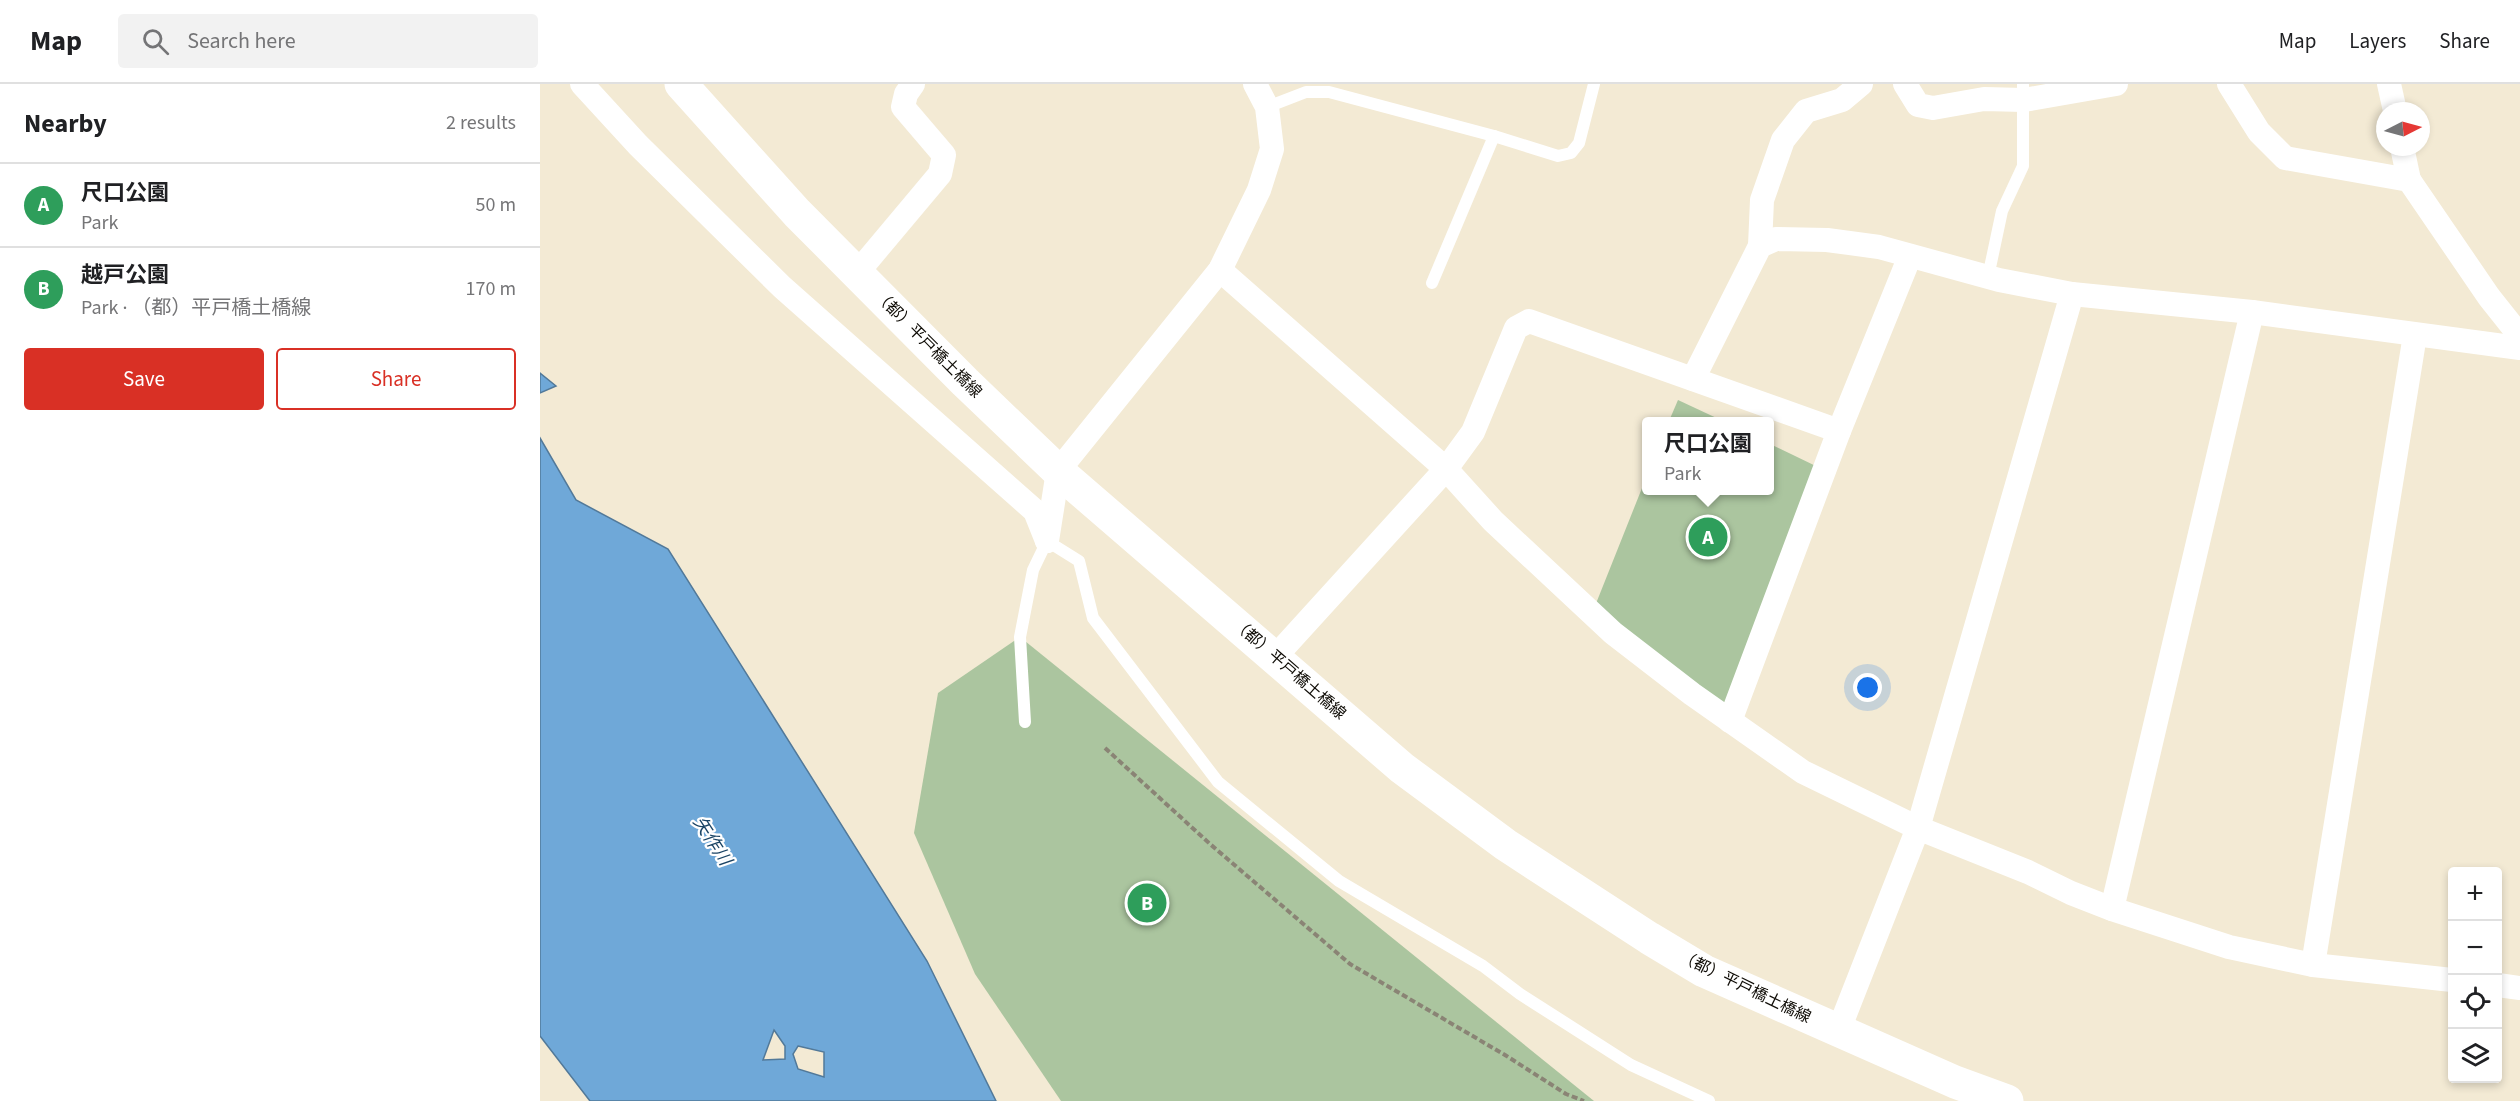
<!DOCTYPE html>
<html lang="en">
<head>
<meta charset="utf-8">
<style>
	:root { --surface:#fff; --page:#f2f2f2; --text:#202124; --muted:#757577; --line:#e0e0e0; --accent:#d93025 }
	body { margin:0; font-family:"Source Sans 3","Noto Sans JP",sans-serif; background:var(--page); color:var(--text) }
	.controls { position:absolute; right:18px; bottom:18px; display:grid; overflow:hidden; border-radius:6px; box-shadow:0 3px 9px #0003 }
	.controls button { width:54px; height:54px; display:grid; place-items:center; padding:0; border:0; border-bottom:2px solid var(--line); background:var(--surface); color:var(--text); font:30px sans-serif }
	.compass { position:absolute; left:1836px; top:18px; width:54px; height:54px; border-radius:50%; background:var(--surface); box-shadow:0 3px 9px #0003; rotate:84deg }
	.you { position:absolute; left:1328px; top:604px; width:21px; height:21px; margin:-15px; border:4px solid #fff; border-radius:50%; background:#1a73e8; box-shadow:0 0 0 9px #1a73e833 }
	.badge { display:grid; place-items:center; width:39px; height:39px; border-radius:50%; background:var(--accent); color:#fff; font-size:20px; font-weight:700 }
	.pin { position:absolute; translate:-50% -50%; border:3px solid #fff; box-shadow:0 2px 6px #0006 }
	.popup { position:absolute; left:1102px; top:333px; width:132px; height:78px; box-sizing:border-box; display:grid; place-content:center; border-radius:6px; background:var(--surface); filter:drop-shadow(0 2px 4px #0005); font-size:20px; white-space:nowrap; color:var(--muted) }
	.popup b { font-size:22px; color:var(--text) }
	.popup::after { content:''; position:absolute; left:50%; top:100%; margin-left:-12px; border:12px solid transparent; border-top-color:var(--surface) }
	.list { margin:0; padding:0; list-style:none }
	h2 { display:flex; justify-content:space-between; align-items:center; height:78px; margin:0; padding:0 24px; font-size:26px }
	h2 small { font-size:20px; font-weight:400; color:var(--muted) }
	.list li { display:grid; grid-template-columns:39px 1fr auto; gap:18px; align-items:center; box-sizing:border-box; height:84px; padding:0 24px; border-top:2px solid var(--line) }
	.list b { display:block; font-size:22px; white-space:nowrap }
	.list p { margin:0; font-size:20px; white-space:nowrap; color:var(--muted) }
	.list em { font-size:20px; font-style:normal; color:var(--muted) }
	.actions { display:flex; gap:12px; padding:18px 24px }
	.actions a { flex:1; padding:14px 0; border:2px solid var(--accent); border-radius:6px; text-align:center; font-size:21px; color:var(--accent) }
	.actions .main { background:var(--accent); color:#fff }
	.icon { flex:none; width:33px; height:33px; fill:none; stroke:currentColor; stroke-width:2; stroke-linecap:round; stroke-linejoin:round }
	.map { position:relative; flex:none; width:1980px; height:1017px; overflow:hidden }
	header { display:flex; align-items:center; gap:36px; box-sizing:border-box; height:84px; padding:0 30px; background:var(--surface); border-bottom:2px solid var(--line) }
	header strong { font-size:28px }
	nav { display:flex; gap:33px; margin-inline-start:auto; font-size:21px }
	.search { width:420px; height:54px; background:var(--page); display:flex; align-items:center; gap:15px; box-sizing:border-box; padding:0 21px; border-radius:6px; color:var(--muted); font-size:22px }
	main { display:flex }
	aside { flex:1; background:var(--surface) }
	.map>svg:first-child { display:block }
	.green { fill:#abc59f }
	.water { fill:#6fa8d8; stroke:#527999; stroke-width:1.5; fill-rule:evenodd }
	.lines { fill:none; stroke-linecap:round; stroke-linejoin:round }
	.path { stroke:#8a8475; stroke-width:4; stroke-dasharray:6 3; stroke-linecap:butt }
	.lane { stroke:#fff; stroke-width:12 }
	.street { stroke:#fff; stroke-width:24 }
	.secondary { stroke:#fff; stroke-width:33 }
	.labels { text-anchor:middle; dominant-baseline:central; stroke-width:4.5; stroke-linejoin:round; paint-order:stroke }
	.street-label { font-size:16px; fill:#0e0b05; stroke:#fff }
	.water-label { font-size:18px; font-style:italic; fill:#1a4465; stroke:#fff }
</style>
</head>
<body>
<header>
<strong>Map</strong>
<div class="search"><svg class="icon" aria-label="search" viewBox="0 0 24 24"><circle cx="10" cy="10" r="6"/><path d="M15 15l6 6"/></svg>Search here</div>
<nav><a>Map</a><a>Layers</a><a>Share</a></nav>
</header>
<main>
<aside>
<h2>Nearby<small>2 results</small></h2>
<ul class="list">
<li><span class="badge" style="background:#2e9e5b">A</span><div><b>尺口公園</b><p>Park</p></div><em>50 m</em></li>
<li><span class="badge" style="background:#2e9e5b">B</span><div><b>越戸公園</b><p>Park · （都）平戸橋土橋線</p></div><em>170 m</em></li>
</ul>
<div class="actions"><a class="main">Save</a><a>Share</a></div>
</aside>
<div class="map">
<svg width="1980" height="1017" viewBox="0 0 1980 1017">
	<rect width="100%" height="100%" fill="#f3ead4"/>
	<g class="green">
		<path d="M1138,316l45,21h-54z"/>
		<path d="M1230,360l52,25 -100,245 -127,-108 51,-128v12h124z"/>
		<path d="M480,553l574,464h-533l-86,-127 -61,-141 24,-140z"/>
	</g>
	<g class="water">
		<path d="M0,289l16,13 -16,7z"/>
		<path d="M0,354l36,62 92,49 259,412 69,140h-406l-50,-65zM234,946l11,16v13l-22,1zM258,962l26,6v25l-26,-8 -5,-15z"/>
	</g>
	<g class="lines">
		<path class="path" d="M565,664l105,96 140,120 155,91 61,39 18,7"/>
		<g class="lane">
			<path d="M727,23l39,-15h23l165,44 64,20 13,-3 8,-10 15,-59"/>
			<path d="M1448,193l14,-66 21,-45v-82"/>
			<path d="M892,199l62,-147"/>
			<path d="M485,638l-5,-85 13,-67 14,-29 32,20 14,57 125,164 121,99 144,85 37,28 111,71 78,36"/>
		</g>
		<g class="street">
			<path d="M42,0l56,61 144,142 253,224 12,30"/>
			<path d="M1365,0l13,21 15,3 51,-9 40,1 92,-16"/>
			<path d="M1689,0l30,48 26,26 124,22 80,117 31,39"/>
			<path d="M1849,0l6,27"/>
			<path d="M1862,63l7,33"/>
			<path d="M1220,162l2,-46 21,-60 23,-29 36,-11 19,-16"/>
			<path d="M680,186l226,199 47,52 120,112 79,61 111,78 115,56 110,44 43,21 41,16 117,38 84,18 139,15"/>
			<path d="M317,189l83,-99 4,-19 -41,-48 3,-13 7,-10"/>
			<path d="M1153,295l67,-133 16,-7 51,1 52,7 120,33 73,14 180,18 268,36"/>
			<path d="M507,457l11,-70 162,-201 39,-80 13,-41 -5,-42 -12,-23"/>
			<path d="M735,573l171,-188 27,-37 43,-104 13,-7 310,110"/>
			<path d="M1190,637l109,-290 71,-175"/>
			<path d="M1572,825l140,-597"/>
			<path d="M1773,881l102,-630"/>
			<path d="M1958,901l22,3"/>
			<path d="M1298,948l80,-204 154,-534"/>
		</g>
		<path class="secondary" d="M141,0l116,129 168,169 93,89 344,297 104,77 143,93 55,33 251,111 52,19"/>
	</g>
	<g class="labels">
		<g class="street-label">
			<text transform="translate(388 260) rotate(45)">（都）平戸橋土橋線</text>
			<text transform="translate(749 585) rotate(41)">（都）平戸橋土橋線</text>
			<text transform="translate(1205 903) rotate(26)">（都）平戸橋土橋線</text>
		</g>
		<g class="water-label">
			<text transform="translate(172 757) rotate(57)">矢作川</text>
		</g>
	</g>
</svg>
<div class="controls">
<button>+</button>
<button>−</button>
<button><svg class="icon" aria-label="locate" viewBox="0 0 24 24"><circle cx="12" cy="12" r="6"/><path d="M12 2v4M12 18v4M2 12h4M18 12h4"/></svg></button>
<button><svg class="icon" aria-label="layers" viewBox="0 0 24 24"><path d="M12 4l9 5-9 5-9-5zM3 14l9 5 9-5"/></svg></button>
</div>
<svg class="compass" viewBox="-18 -18 36 36"><path d="M0-13l5 13h-10z" fill="#e53935"/><path d="M0 13l5-13h-10z" fill="#757577"/></svg>
<div class="you"></div>
<div class="pin badge" style="left:1168px;top:453px;background:#2e9e5b">A</div>
<div class="popup"><b>尺口公園</b>Park</div>
<div class="pin badge" style="left:607px;top:819px;background:#2e9e5b">B</div>
</div>
</main>
</body>
</html>
